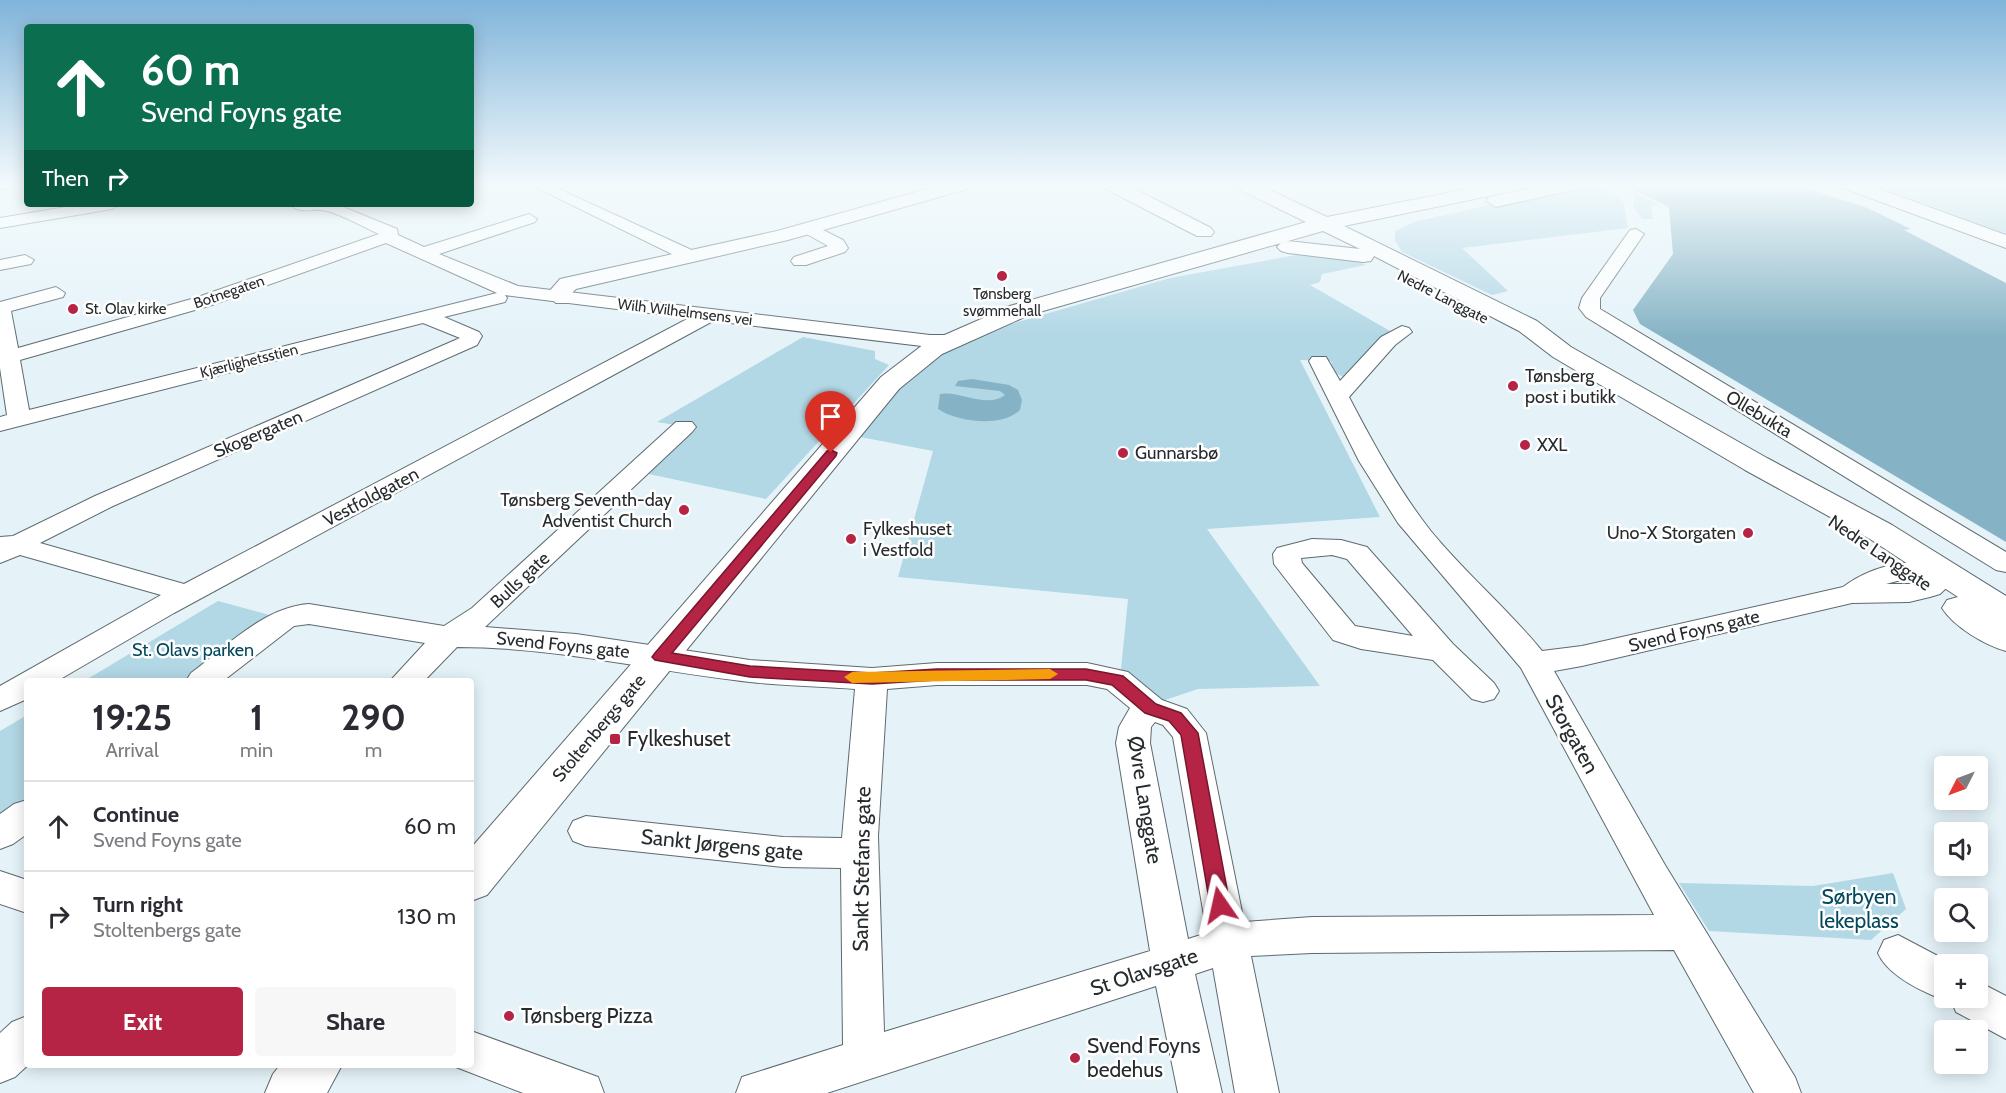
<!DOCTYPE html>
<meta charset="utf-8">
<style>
:root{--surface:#fff;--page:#f7f7f7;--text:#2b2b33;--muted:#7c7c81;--line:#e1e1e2;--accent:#b52345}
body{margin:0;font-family:Cabin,sans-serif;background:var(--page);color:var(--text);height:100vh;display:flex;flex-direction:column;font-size:22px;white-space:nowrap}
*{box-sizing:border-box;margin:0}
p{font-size:20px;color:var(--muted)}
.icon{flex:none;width:33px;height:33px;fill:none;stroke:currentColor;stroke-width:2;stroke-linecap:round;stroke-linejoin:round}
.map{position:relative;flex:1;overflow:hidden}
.drawer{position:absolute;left:24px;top:678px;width:450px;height:390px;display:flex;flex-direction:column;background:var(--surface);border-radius:6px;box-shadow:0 3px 15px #0003}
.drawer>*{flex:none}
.top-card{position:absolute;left:24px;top:24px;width:450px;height:183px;border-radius:6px;box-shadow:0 3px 15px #0003;background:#0b6e4f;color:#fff;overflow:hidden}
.needle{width:39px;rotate:228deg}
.tools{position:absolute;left:1934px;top:756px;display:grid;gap:12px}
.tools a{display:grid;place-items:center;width:54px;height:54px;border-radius:6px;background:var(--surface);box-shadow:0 3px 15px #0003;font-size:30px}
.pin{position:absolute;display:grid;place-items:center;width:51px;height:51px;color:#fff;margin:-62px -26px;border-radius:50% 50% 50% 0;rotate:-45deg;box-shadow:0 0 6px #0007}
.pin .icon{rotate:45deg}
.me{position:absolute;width:66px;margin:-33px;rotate:349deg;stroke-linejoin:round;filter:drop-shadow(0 0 4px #0008)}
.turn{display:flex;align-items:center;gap:21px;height:126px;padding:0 18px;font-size:27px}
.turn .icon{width:78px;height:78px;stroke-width:2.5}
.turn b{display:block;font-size:42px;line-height:51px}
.then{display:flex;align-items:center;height:57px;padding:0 18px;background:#0003;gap:12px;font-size:22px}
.eta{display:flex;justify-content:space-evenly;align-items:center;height:102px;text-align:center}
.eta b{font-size:36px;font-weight:700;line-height:42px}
.primary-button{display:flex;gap:12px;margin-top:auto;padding:12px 18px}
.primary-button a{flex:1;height:69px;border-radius:6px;background:var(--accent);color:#fff;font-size:24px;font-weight:700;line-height:69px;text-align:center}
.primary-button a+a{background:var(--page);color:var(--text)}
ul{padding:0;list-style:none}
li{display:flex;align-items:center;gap:18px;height:90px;padding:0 18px;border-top:2px solid var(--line)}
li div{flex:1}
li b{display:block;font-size:22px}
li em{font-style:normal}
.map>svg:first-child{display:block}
.green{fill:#b2d7e5}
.water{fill:#85b3c5}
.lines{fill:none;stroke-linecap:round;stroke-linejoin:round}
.minor-casing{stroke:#5d6a6f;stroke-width:2}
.tertiary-casing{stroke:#5d6a6f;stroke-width:2}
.secondary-casing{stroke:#5d6a6f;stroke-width:2}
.primary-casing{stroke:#5d6a6f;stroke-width:2}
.minor{fill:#fff;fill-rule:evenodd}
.tertiary{fill:#fff;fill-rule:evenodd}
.secondary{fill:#fff;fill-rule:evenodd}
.primary{fill:#fff;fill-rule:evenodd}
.route{fill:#b52345;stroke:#76172d;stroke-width:1.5}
.slow{fill:#f59e0b}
.poi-dot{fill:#b52345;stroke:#fefefe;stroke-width:2}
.labels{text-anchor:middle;stroke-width:5;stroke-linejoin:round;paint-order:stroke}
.far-street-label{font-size:15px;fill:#262b2e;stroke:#fefefe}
.far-poi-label{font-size:15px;fill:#262b2e;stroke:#fefefe}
.poi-label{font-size:18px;fill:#262b2e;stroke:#fefefe;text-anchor:start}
.street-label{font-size:18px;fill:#262b2e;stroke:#fefefe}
.park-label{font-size:18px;fill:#04485c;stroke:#fefefe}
.near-street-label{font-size:21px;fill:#262b2e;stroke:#fefefe}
.near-poi-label{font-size:21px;fill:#262b2e;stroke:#fefefe;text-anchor:start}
.near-park-label{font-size:21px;fill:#04485c;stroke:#fefefe}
</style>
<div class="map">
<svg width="2006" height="1093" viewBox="0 0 2006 1093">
<rect width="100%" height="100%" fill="#e5f3f9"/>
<!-- green -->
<path class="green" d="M1587 184 1612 192 1624 204 1628 228 1462 248 1508 291 1492 295 1402 252 1395 241V231L1417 221Z
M1873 184H2006V234Z
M1635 194 1660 205 1651 206 1653 219H1642L1633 206Z
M1302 254 1356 260 1366 265 1322 274 1320 282 1310 285 1390 331 1343 377 1334 372 1331 361 1300 360 1380 517 1207 529 1320 686 1198 689 1150 705 1120 679 1128 599 898 577 933 451 850 435 949 342 1170 278Z
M803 337 875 351V359L889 365 766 499 644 473 688 427 657 422Z
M218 601 284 619 202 681H84Z
M27 715V812L0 832V731Z
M1893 873 1906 909 1871 940 1709 931 1679 883 1813 886Z"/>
<!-- water -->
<path class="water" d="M1622 184H1793L1865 207 1911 229 1904 230 2006 283V542L1640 324 1633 310 1673 254 1669 207Z
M972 379 1009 385 1018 390 1022 400 1020 410C1002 428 957 422 938 409L940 394C959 390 987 409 1005 395L1000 391 955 386 958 381Z"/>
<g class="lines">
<!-- minor casing -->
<g class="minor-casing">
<path id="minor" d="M0 184H16L13 187 0 190Z
M529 184H548L698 253 701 257 692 262 686 261Z
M84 204H120L112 209 0 228V218Z
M290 204H336L397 229 398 235 424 247 529 214 537 219 535 222 439 254 518 286 930 335H961L964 339 961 343 930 347 713 321 174 613 57 681H27V699L0 711V686L161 595 20 555 0 563V537L13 536 95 496 460 338 423 323 0 431V417L7 415 0 368V302L56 287 65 293 63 297 11 311 18 348 195 298 379 234C365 228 336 211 321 210 310 209 299 214 290 204ZM386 243 497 293 29 410 20 360 209 306ZM505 295 689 318 184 584 40 543 113 506 477 345 482 336 479 332 444 317 505 302 507 298Z
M809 223 843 240 848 248 845 252 806 265H794L791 261 794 257 828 246 803 232 801 228Z
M1636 229 1644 234 1600 298V309L2006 552V572L1996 570 1586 317 1579 308 1582 298 1630 230Z
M25 255 34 260 31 264 0 270V260Z
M1402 326 1409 328 1412 332 1395 345 1349 397C1373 443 1398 489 1430 530 1465 573 1507 608 1542 651L1582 646 1843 587C1876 562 1918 557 1958 567L1962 573 1940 594 1930 597 1909 602 1852 603 1582 666 1554 671 1665 865 1795 1077 1801 1093H1754L1674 950 1312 953 1251 956 1279 1093H1235L1213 968 1195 974 1222 1093H1178L1156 986 827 1093H736L742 1077 843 1045 841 868 783 867 586 846 573 841 568 831 573 821 586 816 783 837 842 838 855 689C820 686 785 686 750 682 651 671 558 647 457 647L424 681H390L425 643 309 624 294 626 223 681H186L191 673C226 647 264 607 309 604L444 626 472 608 676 422H692L696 427 692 432 485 627 576 634 750 660 872 668 937 663H1087L1128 672 1162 700 1187 709 1206 733 1244 922 1312 917 1654 915 1521 668 1398 523 1359 461 1309 361 1312 357H1326L1340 381 1381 337ZM1922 580 1909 584H1886L1897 581ZM937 685H1087L1107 689 1130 708 1119 727 1116 743 1150 951 884 1032 878 836 887 689ZM1155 722 1163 725 1173 737 1207 933 1188 939 1150 743 1151 727Z
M1312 539 1341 540 1367 547 1453 644 1494 683 1499 691 1494 699 1483 702 1472 699 1433 660 1361 649 1333 640 1274 564 1273 554 1277 548ZM1332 555 1347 559 1413 636 1355 626 1302 563 1301 558Z
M27 800V834L13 844 0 849V814L14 804Z
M0 871 27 880V913L0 904Z
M1898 935 1953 964H1944V998H1950L1944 1000C1921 991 1888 976 1878 953L1884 940Z
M1977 981 2006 996V1039L1956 1012 1950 998H1977Z
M27 1016 28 1065 15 1077 0 1083V1033L12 1022Z
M471 1031 598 1077 604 1093H523L456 1067 471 1065Z"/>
</g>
<!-- tertiary casing -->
<g class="tertiary-casing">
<path id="tertiary" d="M945 184H973L971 188 788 240 576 289 572 293 576 298 572 303H556L547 294 560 279 777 231Z
M1102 184H1125L1211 228 1214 232 1211 236H1197L1104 188Z"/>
</g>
<!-- secondary casing -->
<g class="secondary-casing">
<path id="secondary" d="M1841 184H1866L2006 235V248L1843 188Z"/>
</g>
<!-- primary casing -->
<g class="primary-casing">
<path id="primary" d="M1234 184H1257L1327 217 1492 184H1527L1525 188 1518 190 1344 226 1537 321 1571 347 1767 458 1892 525 2006 596V651C1985 645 1954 627 1942 608L1947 600 1958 597 1870 539 1745 470 1553 357 1519 331 1374 256 1371 261 1363 262 1288 253 1281 251 1277 247 1281 243 1288 241 1360 249 1323 231 1029 315 942 354 899 389 487 895 471 901V848L881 377 924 344 988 316 992 311 1306 222 1236 188Z
M1551 184H1584L1582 188 1496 207 1486 201 1489 197Z
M280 1065H342L327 1093H265L273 1074Z"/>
</g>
<!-- minor -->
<use href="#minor" class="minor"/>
<!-- tertiary -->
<use href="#tertiary" class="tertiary"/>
<!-- secondary -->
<use href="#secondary" class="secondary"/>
<!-- primary -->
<use href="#primary" class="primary"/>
</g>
<!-- sky -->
<linearGradient id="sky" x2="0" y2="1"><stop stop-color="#80b4da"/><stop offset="0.55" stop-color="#f3fafc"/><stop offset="1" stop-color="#f3fafc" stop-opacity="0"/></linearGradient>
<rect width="2006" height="337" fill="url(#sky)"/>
<!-- route -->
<path class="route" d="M831 450 837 453 836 456 672 653 750 666 872 673 937 669H1086L1123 676 1156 704 1181 713 1198 733 1230 905 1227 911 1220 914 1213 911 1210 905 1181 735 1169 721 1145 713 1112 685 1086 680H937L872 684 750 677 655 660 652 657 655 653 827 451Z"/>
<!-- slow -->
<path class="slow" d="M1050 669 1058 674 1050 679 852 683 844 677 852 672Z"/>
<!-- markers -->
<g class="poi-dot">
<circle cx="1002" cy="276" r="6"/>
<circle cx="73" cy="309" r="6"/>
<circle cx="1513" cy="386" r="6"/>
<circle cx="1525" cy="445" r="6"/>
<circle cx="1123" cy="453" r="6"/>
<circle cx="684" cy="510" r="6"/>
<circle cx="1748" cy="533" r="6"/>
<circle cx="851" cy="539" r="6"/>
<rect x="609" y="733" width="12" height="12" rx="3"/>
<circle cx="509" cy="1016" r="6"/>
<circle cx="1075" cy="1058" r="6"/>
</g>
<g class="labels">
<!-- far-street labels -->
<g class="far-street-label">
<text transform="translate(229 292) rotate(-19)" y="5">Botnegaten</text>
<text transform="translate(1443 297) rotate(27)" y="5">Nedre Langgate</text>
<text transform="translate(685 312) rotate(7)" y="5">Wilh Wilhelmsens vei</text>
<text transform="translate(249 361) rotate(-14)" y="5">Kjærlighetsstien</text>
</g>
<!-- far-poi labels -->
<g class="far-poi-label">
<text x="1002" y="299">Tønsberg<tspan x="1002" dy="17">svømmehall</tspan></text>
<text x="85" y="314" text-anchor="start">St. Olav kirke</text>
</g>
<!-- poi labels -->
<g class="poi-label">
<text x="1525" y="382">Tønsberg<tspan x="1525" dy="21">post i butikk</tspan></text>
<text x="1537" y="451">XXL</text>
<text x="1135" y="459">Gunnarsbø</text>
<text x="672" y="506" text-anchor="end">Tønsberg Seventh-day<tspan x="672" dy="21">Adventist Church</tspan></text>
<text x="863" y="535">Fylkeshuset<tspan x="863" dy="21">i Vestfold</tspan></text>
<text x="1736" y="539" text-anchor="end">Uno-X Storgaten</text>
</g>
<!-- street labels -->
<g class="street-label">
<text transform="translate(1759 414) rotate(31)" y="6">Ollebukta</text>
<text transform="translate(258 434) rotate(-23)" y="6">Skogergaten</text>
<text transform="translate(371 497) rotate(-28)" y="6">Vestfoldgaten</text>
<text transform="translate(1880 553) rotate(34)" y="6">Nedre Langgate</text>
<text transform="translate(520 580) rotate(-43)" y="6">Bulls gate</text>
<text transform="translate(1694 631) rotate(-13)" y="6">Svend Foyns gate</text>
<text transform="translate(563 645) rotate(6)" y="6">Svend Foyns gate</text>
<text transform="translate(599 728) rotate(-50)" y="6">Stoltenbergs gate</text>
</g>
<!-- park labels -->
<g class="park-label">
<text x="193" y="656">St. Olavs parken</text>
</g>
<!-- near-street labels -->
<g class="near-street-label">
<text transform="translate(1572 734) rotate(61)" y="7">Storgaten</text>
<text transform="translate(1145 800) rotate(81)" y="7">Øvre Langgate</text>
<text transform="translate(722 845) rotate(6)" y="7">Sankt Jørgens gate</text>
<text transform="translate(862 869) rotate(-89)" y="7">Sankt Stefans gate</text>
<text transform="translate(1144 972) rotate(-18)" y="7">St Olavsgate</text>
</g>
<!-- near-poi labels -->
<g class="near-poi-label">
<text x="627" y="746">Fylkeshuset</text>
<text x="521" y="1023">Tønsberg Pizza</text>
<text x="1087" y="1053">Svend Foyns<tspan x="1087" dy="24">bedehus</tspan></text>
</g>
<!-- near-park labels -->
<g class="near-park-label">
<text x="1859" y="904">Sørbyen<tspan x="1859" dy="24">lekeplass</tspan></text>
</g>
</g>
</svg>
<div class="tools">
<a><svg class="needle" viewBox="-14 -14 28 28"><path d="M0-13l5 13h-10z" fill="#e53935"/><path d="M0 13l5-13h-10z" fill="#7c7c81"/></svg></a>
<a><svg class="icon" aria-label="sound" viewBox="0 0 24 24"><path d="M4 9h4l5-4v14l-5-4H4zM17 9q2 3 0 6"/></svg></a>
<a><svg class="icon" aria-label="search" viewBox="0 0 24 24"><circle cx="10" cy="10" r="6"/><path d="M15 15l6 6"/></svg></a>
<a>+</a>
<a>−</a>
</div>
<div class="pin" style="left:831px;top:453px;background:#d93025"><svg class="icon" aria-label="arrive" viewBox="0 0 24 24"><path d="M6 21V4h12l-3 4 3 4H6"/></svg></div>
<svg class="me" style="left:1220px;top:905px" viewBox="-20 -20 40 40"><path d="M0-17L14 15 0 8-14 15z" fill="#b52345" stroke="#fff" stroke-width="4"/></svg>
<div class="top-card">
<div class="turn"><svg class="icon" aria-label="ahead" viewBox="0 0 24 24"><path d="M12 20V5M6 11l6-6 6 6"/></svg><div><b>60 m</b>Svend Foyns gate</div></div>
<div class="then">Then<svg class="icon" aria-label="right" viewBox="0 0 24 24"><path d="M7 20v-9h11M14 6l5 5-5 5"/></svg></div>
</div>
<section class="drawer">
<div class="eta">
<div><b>19:25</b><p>Arrival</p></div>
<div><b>1</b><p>min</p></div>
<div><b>290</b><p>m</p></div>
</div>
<ul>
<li><svg class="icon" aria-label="ahead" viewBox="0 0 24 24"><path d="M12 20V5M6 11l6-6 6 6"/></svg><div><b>Continue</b><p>Svend Foyns gate</p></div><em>60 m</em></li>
<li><svg class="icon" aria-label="right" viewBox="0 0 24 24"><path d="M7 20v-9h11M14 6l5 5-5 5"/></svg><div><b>Turn right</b><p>Stoltenbergs gate</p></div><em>130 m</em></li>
</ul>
<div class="primary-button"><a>Exit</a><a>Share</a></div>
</section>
</div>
